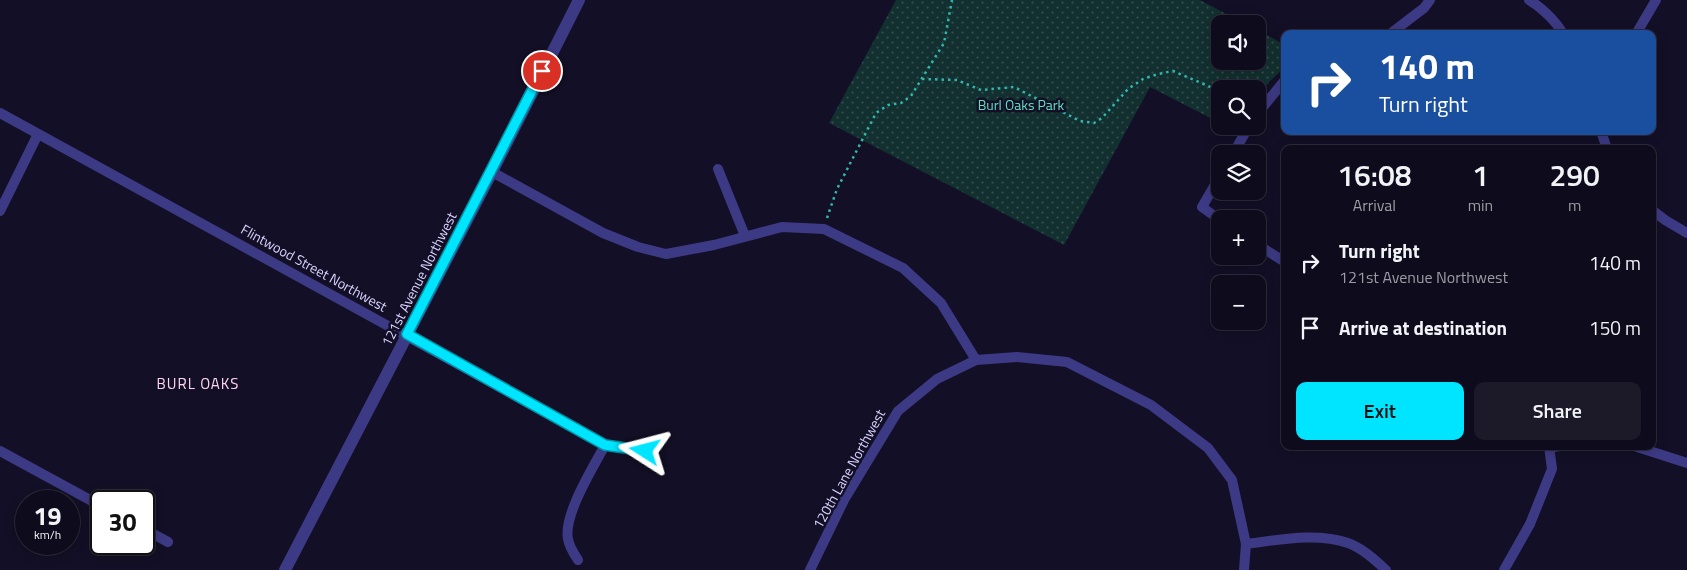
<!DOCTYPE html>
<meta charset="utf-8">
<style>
:root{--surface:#0e0b1c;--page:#1c1929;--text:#f1f3f6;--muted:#9b9ba3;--line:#2e2b3b;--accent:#00e5ff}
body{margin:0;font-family:"Titillium Web",sans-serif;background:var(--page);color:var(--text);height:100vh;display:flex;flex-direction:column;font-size:19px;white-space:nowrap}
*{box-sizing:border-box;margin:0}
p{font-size:16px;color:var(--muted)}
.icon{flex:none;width:28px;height:28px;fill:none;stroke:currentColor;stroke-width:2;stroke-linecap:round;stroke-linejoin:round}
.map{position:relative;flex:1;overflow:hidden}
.panel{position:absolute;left:1281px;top:145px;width:375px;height:305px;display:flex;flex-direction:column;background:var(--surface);border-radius:10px;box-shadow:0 2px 12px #0003,0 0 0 1px var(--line)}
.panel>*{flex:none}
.guide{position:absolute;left:1281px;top:30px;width:375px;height:105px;border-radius:10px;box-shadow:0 2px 12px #0003,0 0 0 1px var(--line);background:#1a4fa0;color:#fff;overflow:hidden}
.tools{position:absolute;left:1211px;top:15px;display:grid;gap:10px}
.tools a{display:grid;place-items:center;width:55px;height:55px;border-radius:10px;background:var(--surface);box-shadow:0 2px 12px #0003,0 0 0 1px var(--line);font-size:25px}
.speed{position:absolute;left:15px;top:490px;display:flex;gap:10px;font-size:25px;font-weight:700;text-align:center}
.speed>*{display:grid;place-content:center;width:65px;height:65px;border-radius:50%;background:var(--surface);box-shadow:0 2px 12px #0003,0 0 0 1px var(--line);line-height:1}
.speed small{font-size:12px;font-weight:400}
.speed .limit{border:2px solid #111;border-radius:8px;background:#fff;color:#111}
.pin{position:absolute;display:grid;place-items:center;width:42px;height:42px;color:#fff;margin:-21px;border:2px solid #fff;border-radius:50%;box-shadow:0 1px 5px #0007}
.me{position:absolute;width:55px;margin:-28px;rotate:279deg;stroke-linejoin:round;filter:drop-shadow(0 0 4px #0008)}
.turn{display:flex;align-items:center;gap:18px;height:105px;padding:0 15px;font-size:22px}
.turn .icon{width:65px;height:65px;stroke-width:2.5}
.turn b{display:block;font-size:35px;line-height:42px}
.eta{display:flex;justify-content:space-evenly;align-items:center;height:85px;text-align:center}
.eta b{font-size:30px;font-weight:600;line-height:35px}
.cta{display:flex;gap:10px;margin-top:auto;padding:10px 15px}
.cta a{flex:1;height:58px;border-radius:10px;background:var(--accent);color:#111;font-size:20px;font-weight:600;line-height:58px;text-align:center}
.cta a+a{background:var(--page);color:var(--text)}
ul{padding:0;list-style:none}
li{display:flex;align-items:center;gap:15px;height:65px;padding:0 15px}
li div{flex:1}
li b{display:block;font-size:19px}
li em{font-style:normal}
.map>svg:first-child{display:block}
.park{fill:url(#park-dots)}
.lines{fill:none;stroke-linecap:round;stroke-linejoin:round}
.path{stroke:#2fb8b0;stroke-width:2.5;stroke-dasharray:2.5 4;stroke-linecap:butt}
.minor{stroke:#3d3a85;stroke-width:10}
.tertiary{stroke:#3d3a85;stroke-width:12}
.route-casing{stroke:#0095a6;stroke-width:12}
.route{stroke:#00e5ff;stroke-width:9}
.labels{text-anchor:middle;stroke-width:5;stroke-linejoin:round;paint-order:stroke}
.park-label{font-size:14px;fill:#5fe0c0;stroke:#130f26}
.street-label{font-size:14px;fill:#d9d4ff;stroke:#130f26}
.neighbourhood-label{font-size:15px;letter-spacing:1px;fill:#ffd6f0;stroke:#130f26}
</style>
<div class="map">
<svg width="1687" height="570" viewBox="0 0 1687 570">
<defs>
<pattern id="park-dots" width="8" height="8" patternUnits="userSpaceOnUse" patternTransform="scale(1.25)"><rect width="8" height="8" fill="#12302f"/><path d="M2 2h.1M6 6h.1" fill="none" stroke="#344d4e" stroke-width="1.8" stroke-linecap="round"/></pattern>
</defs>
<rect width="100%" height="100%" fill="#130f26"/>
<!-- park -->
<path class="park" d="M896 0H1200L1245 24H1220V61H1258V30L1285 45V67L1270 81 1258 97V89H1220V123L1150 87 1064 245 829 123Z"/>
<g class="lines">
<!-- path -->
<path class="path" d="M922 79 957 80 981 90 1014 87 1080 121 1094 123 1102 118 1128 89 1143 79 1158 74 1173 71 1220 91
M827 218 837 189 876 113 888 105 901 103 911 96 944 43 952 0"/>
<!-- minor -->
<path class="minor" d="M1529 0C1541 7 1556 21 1563 34
M1390 34 1424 8 1430 0
M1636 34 1656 0
M0 113 605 445 645 451
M1258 113 1285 80
M1601 131 1607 149
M1233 154 1249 126
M718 169 745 236
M492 172 603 233 638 247 666 254 714 245 782 227 824 229 903 268 941 303 976 360
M1220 176 1202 207 1220 220
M1652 210 1665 220 1687 233
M0 211 38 134
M1258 245 1285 262
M1634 446 1687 463
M1549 448 1559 446
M0 451 101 506
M144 529 168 542
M1246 544C1279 540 1316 532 1348 543 1362 548 1375 560 1386 570
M578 560C574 554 569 546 568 539 563 515 594 466 605 445
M810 570 844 500 898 411 937 379 976 360 1017 357 1067 362 1151 405 1208 448 1232 480 1246 544 1244 570
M1504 570 1530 524 1552 469 1549 446"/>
<!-- tertiary -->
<path class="tertiary" d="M285 570 492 172 579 0"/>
</g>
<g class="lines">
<!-- route casing -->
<g class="route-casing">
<path id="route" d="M542 71 407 334 605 445 645 451"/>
</g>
<!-- route -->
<use href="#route" class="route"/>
</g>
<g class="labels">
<!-- park labels -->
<g class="park-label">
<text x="1021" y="110">Burl Oaks Park</text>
</g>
<!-- street labels -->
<g class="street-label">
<text transform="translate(314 268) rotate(29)" y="5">Flintwood Street Northwest</text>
<text transform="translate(419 279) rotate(-63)" y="5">121st Avenue Northwest</text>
<text transform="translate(849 469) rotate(-61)" y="5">120th Lane Northwest</text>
</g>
<!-- neighbourhood labels -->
<g class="neighbourhood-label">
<text x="198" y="389">BURL OAKS</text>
</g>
</g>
</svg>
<div class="tools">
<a><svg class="icon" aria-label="sound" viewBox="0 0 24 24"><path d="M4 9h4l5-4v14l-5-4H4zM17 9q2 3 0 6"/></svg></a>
<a><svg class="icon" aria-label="search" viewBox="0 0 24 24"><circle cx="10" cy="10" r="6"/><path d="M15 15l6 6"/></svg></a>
<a><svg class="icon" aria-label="layers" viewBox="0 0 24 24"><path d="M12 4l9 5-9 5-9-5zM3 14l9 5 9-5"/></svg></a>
<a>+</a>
<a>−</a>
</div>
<div class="speed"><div>19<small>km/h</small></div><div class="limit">30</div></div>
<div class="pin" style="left:542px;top:71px;background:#d93025"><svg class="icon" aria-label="arrive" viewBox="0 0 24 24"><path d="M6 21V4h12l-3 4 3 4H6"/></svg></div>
<svg class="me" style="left:645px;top:451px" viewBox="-20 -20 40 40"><path d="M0-17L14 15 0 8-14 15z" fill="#00e5ff" stroke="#fff" stroke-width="4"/></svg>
<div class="guide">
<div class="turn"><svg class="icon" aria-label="right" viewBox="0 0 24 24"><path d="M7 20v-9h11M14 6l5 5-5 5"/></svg><div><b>140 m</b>Turn right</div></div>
</div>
<section class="panel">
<div class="eta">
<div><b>16:08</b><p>Arrival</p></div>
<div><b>1</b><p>min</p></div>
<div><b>290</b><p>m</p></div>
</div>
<ul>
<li><svg class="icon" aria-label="right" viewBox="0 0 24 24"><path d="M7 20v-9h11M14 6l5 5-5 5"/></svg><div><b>Turn right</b><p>121st Avenue Northwest</p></div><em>140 m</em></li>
<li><svg class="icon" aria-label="arrive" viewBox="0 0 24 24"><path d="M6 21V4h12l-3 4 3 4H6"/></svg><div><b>Arrive at destination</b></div><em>150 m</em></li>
</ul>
<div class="cta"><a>Exit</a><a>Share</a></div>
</section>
</div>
